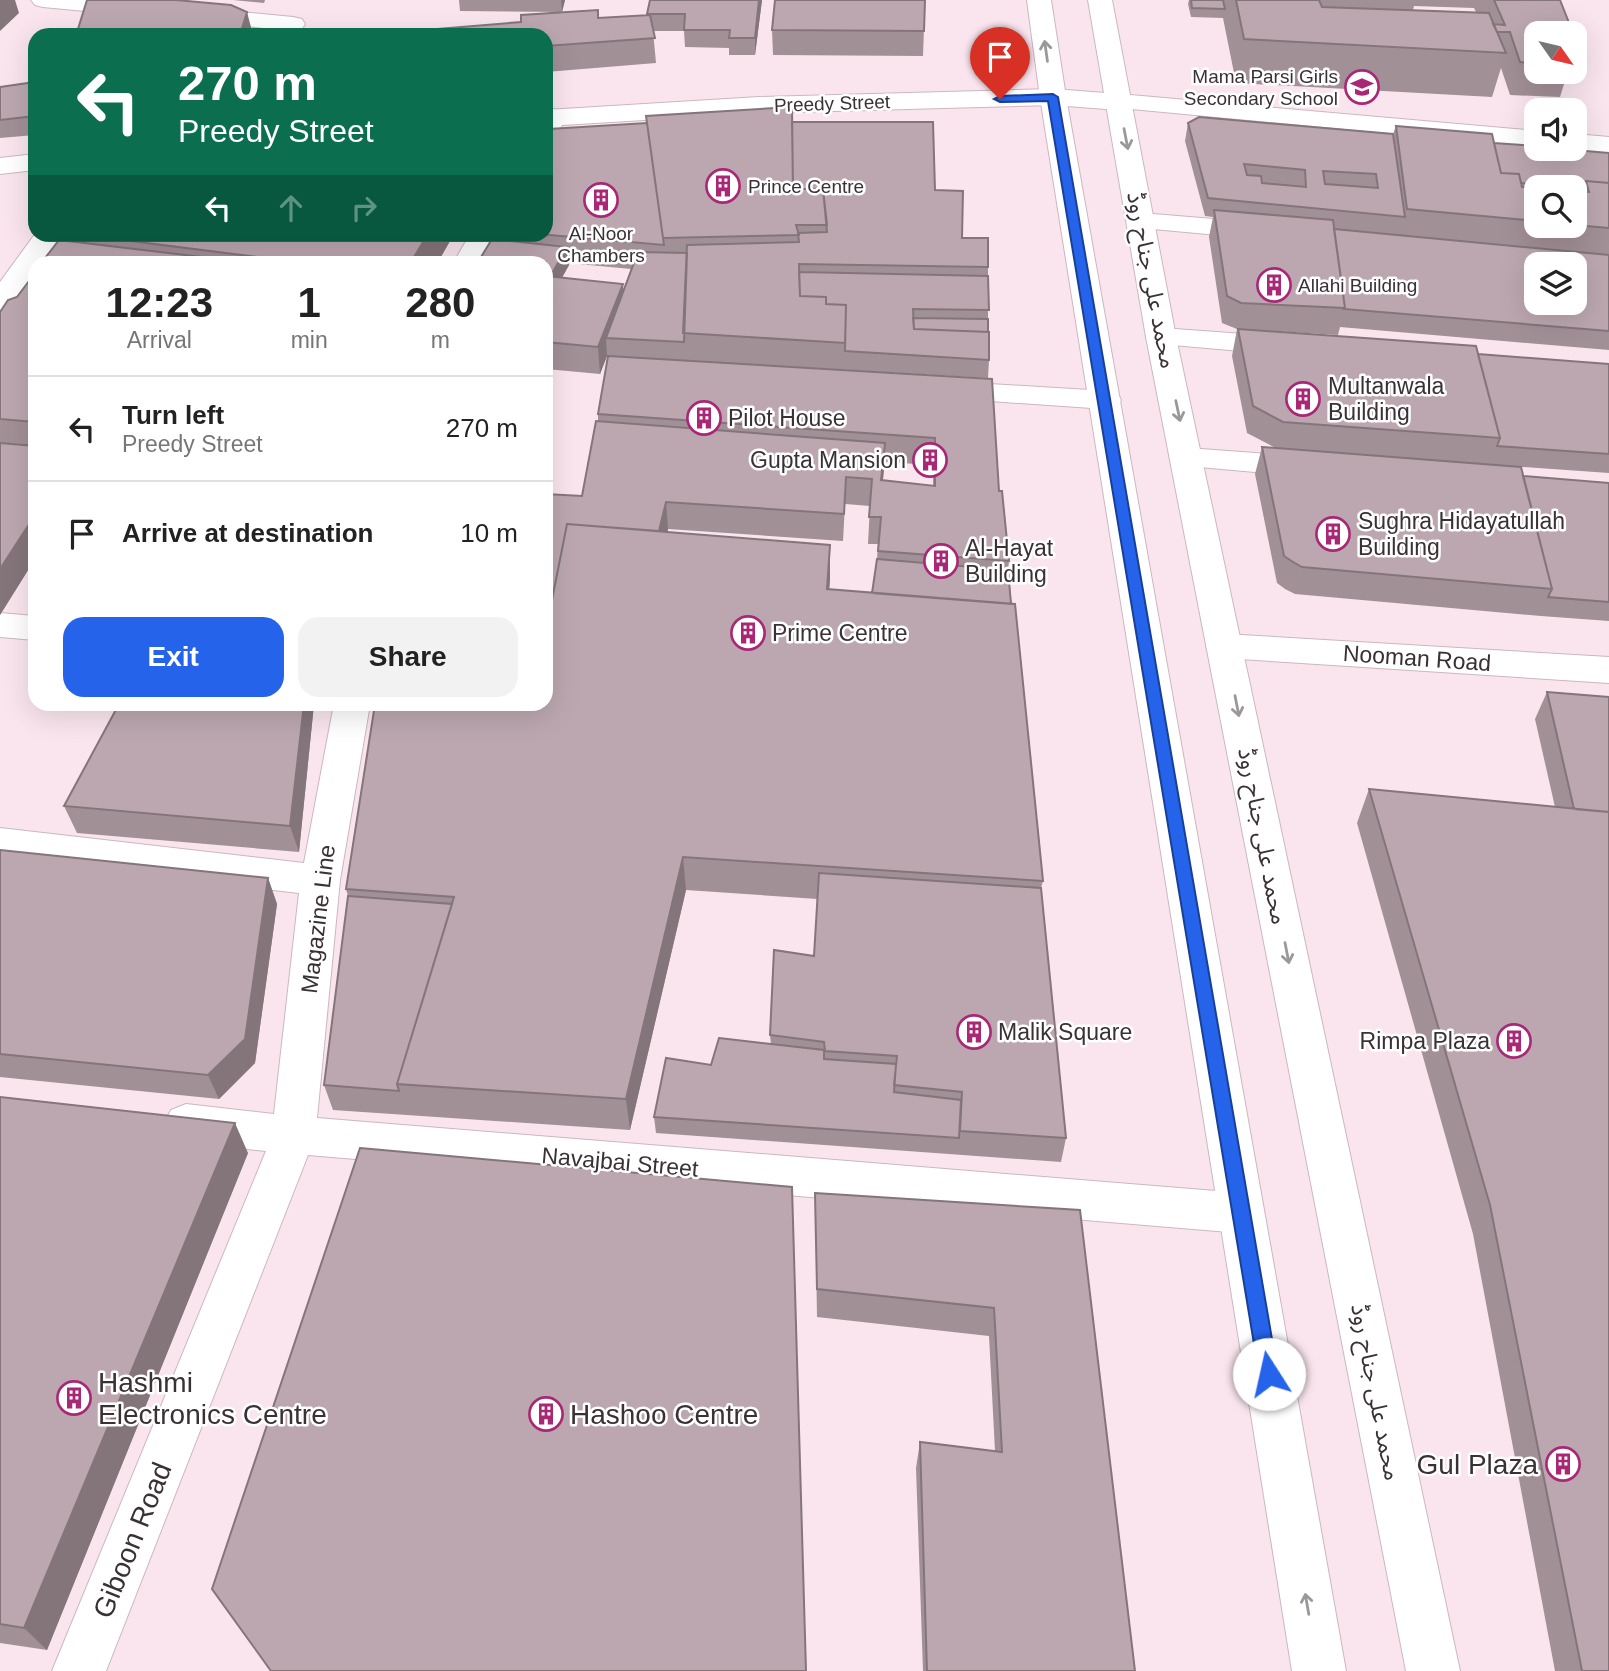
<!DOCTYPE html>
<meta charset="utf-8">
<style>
:root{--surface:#fff;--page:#f2f2f2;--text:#222;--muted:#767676;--line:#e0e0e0;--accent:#2563eb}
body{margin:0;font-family:Helvetica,"Noto Sans Arabic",sans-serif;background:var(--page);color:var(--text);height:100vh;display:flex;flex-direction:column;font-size:26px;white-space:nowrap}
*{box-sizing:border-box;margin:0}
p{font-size:23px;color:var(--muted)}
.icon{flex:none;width:38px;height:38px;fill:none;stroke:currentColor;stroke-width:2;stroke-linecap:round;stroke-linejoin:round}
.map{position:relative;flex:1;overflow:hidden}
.details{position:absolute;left:28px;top:256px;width:525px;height:455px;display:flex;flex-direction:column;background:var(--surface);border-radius:21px;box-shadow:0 7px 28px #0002}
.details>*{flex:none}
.hud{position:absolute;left:28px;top:28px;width:525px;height:214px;border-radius:21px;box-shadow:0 7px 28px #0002;background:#0b6e4f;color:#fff;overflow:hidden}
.needle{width:46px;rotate:124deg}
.fabs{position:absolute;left:1524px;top:21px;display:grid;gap:14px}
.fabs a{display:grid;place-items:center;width:63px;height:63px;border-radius:14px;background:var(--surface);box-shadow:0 7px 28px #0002;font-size:35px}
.pin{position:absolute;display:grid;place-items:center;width:60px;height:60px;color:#fff;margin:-72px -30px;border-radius:50% 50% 50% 0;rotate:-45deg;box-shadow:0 0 7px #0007}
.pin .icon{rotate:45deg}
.me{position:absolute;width:77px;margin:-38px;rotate:350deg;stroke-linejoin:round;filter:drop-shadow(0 0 5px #0008)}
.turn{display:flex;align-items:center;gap:24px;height:147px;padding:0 35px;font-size:32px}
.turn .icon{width:91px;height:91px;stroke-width:2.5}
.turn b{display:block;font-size:49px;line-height:60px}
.lanes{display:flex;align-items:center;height:66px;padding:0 35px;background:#0003;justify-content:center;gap:35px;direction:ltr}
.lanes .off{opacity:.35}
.eta{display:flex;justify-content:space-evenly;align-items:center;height:119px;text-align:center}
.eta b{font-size:42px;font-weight:700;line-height:49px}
.button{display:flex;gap:14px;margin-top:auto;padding:14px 35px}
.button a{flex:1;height:80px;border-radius:21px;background:var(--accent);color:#fff;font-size:28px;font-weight:700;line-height:80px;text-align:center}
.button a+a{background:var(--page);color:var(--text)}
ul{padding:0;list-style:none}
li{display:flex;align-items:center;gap:21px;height:105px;padding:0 35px;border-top:2px solid var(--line)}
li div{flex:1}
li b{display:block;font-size:26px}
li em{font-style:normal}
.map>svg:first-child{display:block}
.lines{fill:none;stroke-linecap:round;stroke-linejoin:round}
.minor-casing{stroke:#ccb7c1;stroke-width:2}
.major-casing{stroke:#ccb7c1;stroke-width:2}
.highway-casing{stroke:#ccb7c1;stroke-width:2}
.minor{fill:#fff;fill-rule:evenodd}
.major{fill:#fff;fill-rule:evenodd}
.highway{fill:#fff;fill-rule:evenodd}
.wall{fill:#a29097;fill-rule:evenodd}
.shaded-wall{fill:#84757b}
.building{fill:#bca7b0;stroke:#84757b;stroke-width:2;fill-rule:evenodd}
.oneway{stroke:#9c989a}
.route{fill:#2563eb;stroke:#184099;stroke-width:2}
.labels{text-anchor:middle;stroke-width:5;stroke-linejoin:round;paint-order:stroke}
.far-poi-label{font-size:19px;fill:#3a3135;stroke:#fff;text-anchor:start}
.far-street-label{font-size:19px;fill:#3a3135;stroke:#fff}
.street-label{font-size:23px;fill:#3a3135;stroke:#fff}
.poi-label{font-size:23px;fill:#3a3135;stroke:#fff;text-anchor:start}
.near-poi-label{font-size:28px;fill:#3a3135;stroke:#fff;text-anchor:start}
.near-street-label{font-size:28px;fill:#3a3135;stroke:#fff}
</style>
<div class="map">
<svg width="1609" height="1671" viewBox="0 0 1609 1671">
<rect width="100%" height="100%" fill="#fae5ee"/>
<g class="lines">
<!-- minor casing -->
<g class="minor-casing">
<path id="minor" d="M31 0H119L146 4 150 9 146 14 138 16 43 7 35 5Z
M198 8 293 17 302 19 305 24 302 29 293 31 189 20 186 15 189 10Z
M1119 94 1536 131V147L1110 107 1106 102 1110 97Z
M554 109 563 112 567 117 555 137 546 139V111Z
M1575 134 1609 137V153L1570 149H1575Z
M1141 213 1262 223 1272 225 1276 231 1272 237 1262 239 1131 227 1127 221 1131 215Z
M35 234H63L43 262H35V274L10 309 0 312V282Z
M470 234H498L482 262H454Z
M1161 328 1286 337 1297 340 1301 346 1297 352 1286 355 1150 343 1146 337 1150 331Z
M941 381 1106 391 1117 393 1121 400 1117 407 1106 409 930 397 926 390 930 383Z
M1188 448 1310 457 1321 460 1326 467 1321 474 1310 477 1177 465 1172 458 1177 451Z
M0 613 35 616V640L0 637Z
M1224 634 1609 657V683L1224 658 1212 655 1206 646 1212 637Z
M334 704H370L340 880 317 1118 1241 1193 1257 1199 1264 1213 1257 1227 1241 1233 308 1155 106 1671H52L266 1151 186 1142 171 1136 164 1123 171 1110 186 1104 274 1114 299 893 0 858V828L304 863Z"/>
</g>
<!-- major casing -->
<g class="major-casing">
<path id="major" d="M1053 89 1119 94 1128 97 1132 102 1128 107 1119 110 1053 105 759 113 546 126V110L759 97Z
M35 154V170L0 174V158Z"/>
</g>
<!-- highway casing -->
<g class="highway-casing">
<path id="highway" d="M1027 0H1051L1066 97 1346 1671H1292L1040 97Z
M1088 0H1112L1176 337 1460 1671H1406L1146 337Z"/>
</g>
<!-- minor -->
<use href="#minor" class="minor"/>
<!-- major -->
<use href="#major" class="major"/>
<!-- highway -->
<use href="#highway" class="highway"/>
</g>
<!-- wall -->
<path class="wall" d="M233 0H265L264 3Z
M459 0H565L562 12 460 11Z
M650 0H762L755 55H729V48L685 47 684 31H653L656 63 546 72V35L598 18 647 15Z
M925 0 923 56 773 55 772 30Z
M1189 0H1560L1536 33V72H1572L1569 81H1565L1560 97 1510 95 1501 68 1492 97 1236 83 1223 18 1191 17 1188 4ZM1414 6 1474 8 1476 12 1413 10Z
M78 29 253 35H80Z
M1575 37 1579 48 1575 62Z
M35 82V135L0 138V87Z
M792 122 935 190 962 238 988 267V319L989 360 988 378 607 356 600 374 546 369V262L492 239 491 234H546L647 123ZM568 263 631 269 623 290V284L562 278 569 265Z
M1188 123 1393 134 1396 126 1494 143 1609 153V350L1340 327 1338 335 1273 331 1478 354 1609 364V473L1450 462 1523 476 1609 483V621L1541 616 1295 594 1285 589 1277 583 1255 474 1262 447 1276 448 1247 433 1232 356 1237 329 1222 323 1209 237 1213 217 1205 216 1185 141ZM1536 187H1575V226H1536Z
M57 234H454L438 262H42L59 240Z
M35 273V559L0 615V312L17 297Z
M992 379 999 491 1009 561 1008 570 1043 881 1041 888 1066 1138 1061 1162 656 1133 654 1117 711 1065 771 1044 770 1035 814 956 817 899 686 890 630 1130 333 1110 324 1085 348 896 346 889 582 496 598 421V414ZM884 462 933 465V486L883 480ZM845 504 870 506 868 544H878L877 559 872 593 829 589 830 545 668 532V529L843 541Z
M1547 692 1609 697V1671H1555L1473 1234 1357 823 1369 789 1555 807 1535 719Z
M119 704H314L299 852 77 833 64 806Z
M0 850 268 878 277 904 255 1063 219 1099 0 1077Z
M0 1097 248 1153 47 1650 0 1643Z
M815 1193 1080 1210 1135 1671H923L916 1468 920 1442 995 1451 989 1336 817 1317Z"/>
<!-- shaded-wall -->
<path class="shaded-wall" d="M0 0H15L19 13 0 31Z
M561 0H565L562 12Z
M759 0H762L755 55V38Z
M247 12 253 35H240Z
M428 234H454L438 262H411Z
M567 247 569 265 548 302 546 284Z
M623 284 625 311 606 338 607 356 600 374 598 347Z
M885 443 884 470 880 507 881 480Z
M666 502 668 529 659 566 657 539Z
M35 515V559L0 615V569Z
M830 545V580L827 624V589Z
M304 704H314L299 852 290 826Z
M683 857 686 890 630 1130 626 1099Z
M268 878 277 904 255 1063 219 1099 208 1075Z
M235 1123 248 1153 47 1650 24 1628Z"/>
<!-- building -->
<path class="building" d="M87 0H176L231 5 247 12 240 35H138L78 29Z
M650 0H759L755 38H729L730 30H684L685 14H647Z
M775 0H925L924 31 772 30Z
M1191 0H1223L1225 9 1192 8Z
M1236 0H1319L1322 7 1489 13 1506 53 1244 39Z
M1494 0H1560L1573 33H1536V63L1520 62 1510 32H1497L1493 24 1505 25Z
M598 10V18L650 15 655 38 546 46V35H364L521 22V15Z
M1575 37 1579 48H1575Z
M35 82V116L0 120V87Z
M792 107 793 189H823L827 225H796L799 235 663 238 646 116Z
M1199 117 1393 134 1405 217 1208 198 1188 123ZM1244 164 1305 170 1306 187 1262 183 1261 176 1247 175ZM1323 171 1376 174 1378 188 1325 184Z
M792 122H933L935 190 963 191 962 238H988V267L799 264 800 296 826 297V304L846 305 845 343 683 333 687 245 799 242 798 233 827 232 823 189H793Z
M647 123 664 245 538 234H546V134L549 129Z
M1396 126 1492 134 1501 173 1519 174 1522 187 1536 188V221L1407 209Z
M1494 143 1536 146V149H1563L1609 153V183L1586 181 1583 189 1521 183 1519 174 1501 173Z
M1586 181 1609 183V228L1575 225V191L1589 192Z
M1214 210 1333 220 1345 308 1241 303 1227 296Z
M1334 229 1609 255V331L1344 309 1345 308ZM1536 264H1575V303H1536Z
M75 234H428L411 262H270L273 259Z
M492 239 567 247 550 277 546 276V262H478Z
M59 240 244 262H42Z
M638 252 687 253 684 342 606 338Z
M799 272 988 276 989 310 913 309 914 329 989 332V360L845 351 846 305 826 304V297L800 296Z
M35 273V422L0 419V312L8 300 17 297Z
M546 276 623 284 598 347 546 342Z
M913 318 988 319V332L914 329Z
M1238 329 1476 346 1500 438 1283 422 1253 406Z
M1478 354 1609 364V454L1497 446 1500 438Z
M608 356 992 379 999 491H1002L1009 561 878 551 881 517H869L872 479 846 477 844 514 666 502 659 531 567 524 550 610H546V494L582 496 596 421 885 443 881 480 935 486V438L598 414Z
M0 443 35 446V515L0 569Z
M1262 447 1521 467 1552 589 1302 567 1293 562 1284 556Z
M1523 476 1609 483V602L1548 597 1552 589Z
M567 524 830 545 827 589 1015 604 1043 881 683 857 626 1099 397 1084 454 897 346 889 375 704H546V610H550Z
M877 559 1008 570 1011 604 872 593Z
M1547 692 1609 697V812L1574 809Z
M119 704H304L290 826 64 806Z
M1369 789 1609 812V1671H1582L1490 1205Z
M0 850 268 878 245 1039 208 1075 0 1054Z
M819 873 1041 888 1066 1138 960 1131 962 1092 894 1085 897 1056 825 1051 824 1042 770 1035 774 950 814 956Z
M348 896 452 904 397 1084 399 1091 324 1085Z
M719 1038 824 1050V1059L896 1064 894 1092 961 1100 959 1138 654 1117 666 1058 711 1065Z
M0 1097 235 1123 24 1628 0 1624Z
M360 1148 792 1187 806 1671H271L212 1589Z
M815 1193 1080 1210 1135 1671H927L920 1442 1002 1452 994 1308 817 1289Z"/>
<!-- one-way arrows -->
<defs><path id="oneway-shaft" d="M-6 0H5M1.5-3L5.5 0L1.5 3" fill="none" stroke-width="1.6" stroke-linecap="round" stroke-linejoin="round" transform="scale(1.75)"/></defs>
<g class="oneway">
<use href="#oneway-shaft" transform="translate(1046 51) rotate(-98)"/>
<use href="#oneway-shaft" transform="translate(1126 139) rotate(79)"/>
<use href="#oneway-shaft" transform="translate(1178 411) rotate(78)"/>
<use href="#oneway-shaft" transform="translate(1237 706) rotate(79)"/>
<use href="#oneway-shaft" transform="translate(1287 953) rotate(79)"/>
<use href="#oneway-shaft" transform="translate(1307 1604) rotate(-100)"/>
</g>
<!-- route -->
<path class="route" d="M1053 94 1058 97 1278 1374 1276 1381 1269 1384 1262 1381 1259 1374 1048 101 1000 102 994 99 1000 96Z"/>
<!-- icons -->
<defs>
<g id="school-ring" transform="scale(1.75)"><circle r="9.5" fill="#fff" stroke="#a92876" stroke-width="1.5"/><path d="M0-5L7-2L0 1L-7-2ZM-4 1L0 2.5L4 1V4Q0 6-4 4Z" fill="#a92876"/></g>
<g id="building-ring" transform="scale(1.75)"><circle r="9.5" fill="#fff" stroke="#a92876" stroke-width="1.5"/><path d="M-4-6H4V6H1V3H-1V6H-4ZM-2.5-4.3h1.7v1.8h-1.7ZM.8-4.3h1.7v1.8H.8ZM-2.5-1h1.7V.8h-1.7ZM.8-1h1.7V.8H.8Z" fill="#a92876"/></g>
</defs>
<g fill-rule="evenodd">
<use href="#school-ring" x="1362" y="87"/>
<use href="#building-ring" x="723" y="186"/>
<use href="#building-ring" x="601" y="200"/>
<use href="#building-ring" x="1274" y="285"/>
<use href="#building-ring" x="1303" y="399"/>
<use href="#building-ring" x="704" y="418"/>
<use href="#building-ring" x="930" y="460"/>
<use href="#building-ring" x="1333" y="534"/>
<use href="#building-ring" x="941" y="561"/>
<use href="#building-ring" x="748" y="633"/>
<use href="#building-ring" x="974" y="1032"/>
<use href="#building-ring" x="1514" y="1041"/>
<use href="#building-ring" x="74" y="1398"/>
<use href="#building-ring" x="546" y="1414"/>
<use href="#building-ring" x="1563" y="1464"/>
</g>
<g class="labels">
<!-- far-poi labels -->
<g class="far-poi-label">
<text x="1338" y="83" text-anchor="end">Mama Parsi Girls<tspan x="1338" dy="22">Secondary School</tspan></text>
<text x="748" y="193">Prince Centre</text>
<text x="601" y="240" text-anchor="middle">Al-Noor<tspan x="601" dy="22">Chambers</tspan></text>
<text x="1298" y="292">Allahi Building</text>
</g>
<!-- far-street labels -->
<g class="far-street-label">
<text transform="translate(832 103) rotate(-2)" y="7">Preedy Street</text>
</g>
<!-- street labels -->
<g class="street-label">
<text transform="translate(1152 280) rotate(79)" y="8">محمد علی جناح روڈ</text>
<text transform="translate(1417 658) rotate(4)" y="8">Nooman Road</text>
<text transform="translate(1263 836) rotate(79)" y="8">محمد علی جناح روڈ</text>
<text transform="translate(318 919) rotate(-83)" y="8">Magazine Line</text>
<text transform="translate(620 1162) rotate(5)" y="8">Navajbai Street</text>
<text transform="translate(1376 1392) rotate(79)" y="8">محمد علی جناح روڈ</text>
</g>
<!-- poi labels -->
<g class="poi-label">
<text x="1328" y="394">Multanwala<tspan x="1328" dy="26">Building</tspan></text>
<text x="728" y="426">Pilot House</text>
<text x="906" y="468" text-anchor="end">Gupta Mansion</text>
<text x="1358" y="529">Sughra Hidayatullah<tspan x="1358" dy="26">Building</tspan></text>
<text x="965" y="556">Al-Hayat<tspan x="965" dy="26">Building</tspan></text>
<text x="772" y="641">Prime Centre</text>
<text x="998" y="1040">Malik Square</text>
<text x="1490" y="1049" text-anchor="end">Rimpa Plaza</text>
</g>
<!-- near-poi labels -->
<g class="near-poi-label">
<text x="98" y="1392">Hashmi<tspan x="98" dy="32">Electronics Centre</tspan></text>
<text x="570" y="1424">Hashoo Centre</text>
<text x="1538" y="1474" text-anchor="end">Gul Plaza</text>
</g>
<!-- near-street labels -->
<g class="near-street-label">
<text transform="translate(132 1540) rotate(-68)" y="10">Giboon Road</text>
</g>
</g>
</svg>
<div class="fabs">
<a><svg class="needle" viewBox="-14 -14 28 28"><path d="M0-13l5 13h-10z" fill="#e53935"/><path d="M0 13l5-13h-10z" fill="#767676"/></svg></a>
<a><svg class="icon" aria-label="sound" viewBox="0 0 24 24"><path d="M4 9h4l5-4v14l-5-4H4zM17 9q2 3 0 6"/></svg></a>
<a><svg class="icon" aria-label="search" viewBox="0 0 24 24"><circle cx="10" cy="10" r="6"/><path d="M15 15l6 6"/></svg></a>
<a><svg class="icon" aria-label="layers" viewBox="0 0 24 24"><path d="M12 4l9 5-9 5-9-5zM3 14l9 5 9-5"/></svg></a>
</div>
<div class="pin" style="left:1000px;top:99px;background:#d93025"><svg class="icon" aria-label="arrive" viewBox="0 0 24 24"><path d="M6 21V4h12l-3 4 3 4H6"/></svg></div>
<svg class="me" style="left:1269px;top:1374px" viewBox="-20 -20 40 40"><circle r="19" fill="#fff"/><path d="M0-13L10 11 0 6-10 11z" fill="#2563eb"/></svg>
<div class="hud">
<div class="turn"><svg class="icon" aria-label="left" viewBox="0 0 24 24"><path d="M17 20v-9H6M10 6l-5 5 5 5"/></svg><div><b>270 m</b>Preedy Street</div></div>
<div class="lanes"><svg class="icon" aria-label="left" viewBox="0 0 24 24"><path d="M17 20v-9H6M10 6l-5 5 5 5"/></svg><svg class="icon off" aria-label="ahead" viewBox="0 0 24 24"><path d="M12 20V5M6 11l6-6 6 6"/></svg><svg class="icon off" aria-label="right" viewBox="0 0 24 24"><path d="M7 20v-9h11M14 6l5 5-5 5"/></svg></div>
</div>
<section class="details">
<div class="eta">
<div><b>12:23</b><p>Arrival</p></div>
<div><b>1</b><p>min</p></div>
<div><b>280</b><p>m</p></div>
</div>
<ul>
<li><svg class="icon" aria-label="left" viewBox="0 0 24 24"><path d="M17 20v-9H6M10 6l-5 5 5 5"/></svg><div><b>Turn left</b><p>Preedy Street</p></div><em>270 m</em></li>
<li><svg class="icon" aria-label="arrive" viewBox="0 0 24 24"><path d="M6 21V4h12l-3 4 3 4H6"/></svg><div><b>Arrive at destination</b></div><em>10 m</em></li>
</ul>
<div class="button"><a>Exit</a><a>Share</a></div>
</section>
</div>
